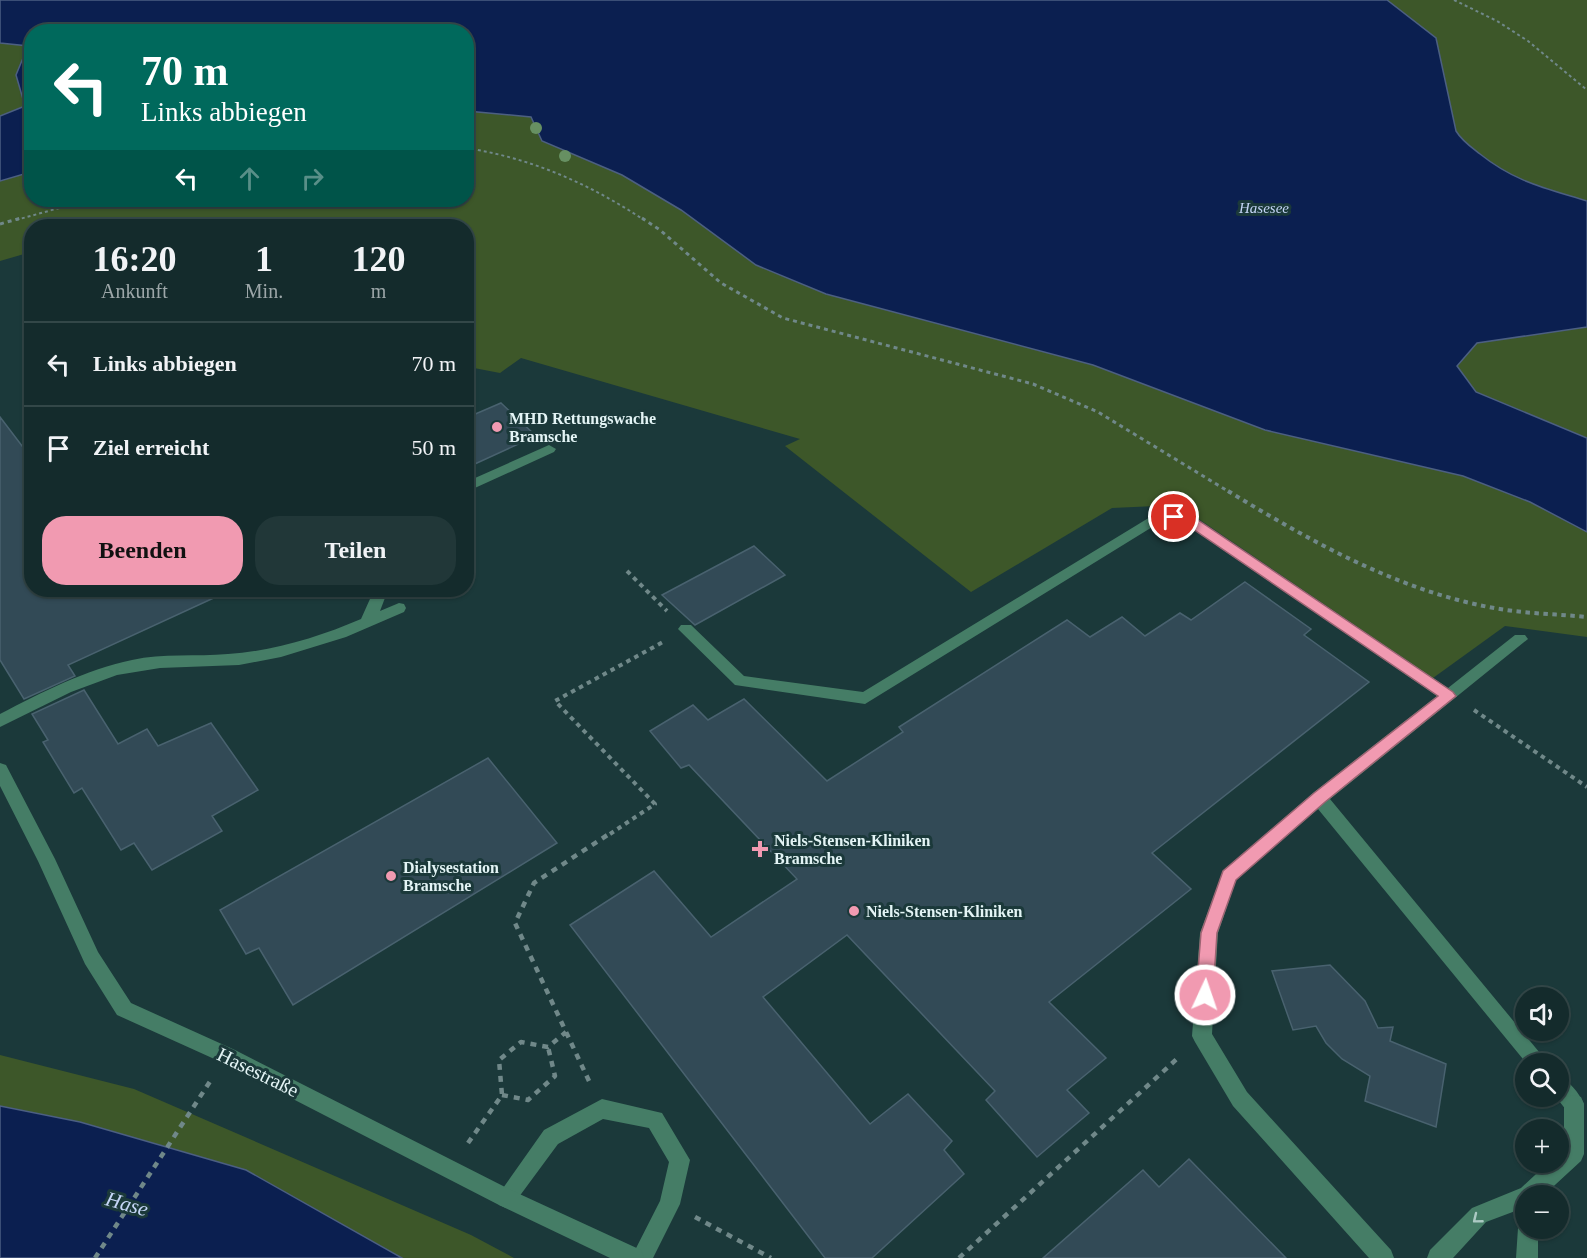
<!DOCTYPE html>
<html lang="de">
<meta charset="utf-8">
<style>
:root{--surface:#142b2c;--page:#213738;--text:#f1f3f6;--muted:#9da7a9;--line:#334748;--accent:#f19ab1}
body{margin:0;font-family:"Times New Roman",serif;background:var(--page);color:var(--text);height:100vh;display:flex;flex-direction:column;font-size:22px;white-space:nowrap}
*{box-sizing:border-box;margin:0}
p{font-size:20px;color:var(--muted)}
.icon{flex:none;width:33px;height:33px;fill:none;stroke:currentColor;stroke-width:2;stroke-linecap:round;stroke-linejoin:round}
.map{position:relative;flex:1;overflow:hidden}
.details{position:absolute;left:24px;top:219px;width:450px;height:378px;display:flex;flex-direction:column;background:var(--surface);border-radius:24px;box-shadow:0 2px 4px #0004,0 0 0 2px var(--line)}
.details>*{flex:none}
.top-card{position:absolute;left:24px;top:24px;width:450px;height:183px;border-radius:24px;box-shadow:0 2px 4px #0004,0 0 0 2px var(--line);background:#00695c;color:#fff;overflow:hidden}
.tools{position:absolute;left:1515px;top:987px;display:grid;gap:12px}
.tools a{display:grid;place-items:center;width:54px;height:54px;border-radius:50%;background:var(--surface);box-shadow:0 2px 4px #0004,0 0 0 2px var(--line);font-size:30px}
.pin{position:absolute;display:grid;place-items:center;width:51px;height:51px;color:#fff;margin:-26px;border:3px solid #fff;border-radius:50%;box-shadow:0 2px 6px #0007}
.me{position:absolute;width:66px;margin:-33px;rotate:3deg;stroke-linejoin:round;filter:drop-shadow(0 0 4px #0008)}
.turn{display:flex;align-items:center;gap:21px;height:126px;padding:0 18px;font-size:27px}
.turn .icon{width:78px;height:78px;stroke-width:2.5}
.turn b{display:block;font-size:42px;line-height:51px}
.lanes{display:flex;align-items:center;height:57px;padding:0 18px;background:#0003;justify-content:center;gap:30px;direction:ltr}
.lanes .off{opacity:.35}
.eta{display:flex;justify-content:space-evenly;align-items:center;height:102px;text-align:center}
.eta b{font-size:36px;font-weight:600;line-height:42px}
.button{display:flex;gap:12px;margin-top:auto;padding:12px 18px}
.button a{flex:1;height:69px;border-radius:24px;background:var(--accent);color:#111;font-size:24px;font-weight:600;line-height:69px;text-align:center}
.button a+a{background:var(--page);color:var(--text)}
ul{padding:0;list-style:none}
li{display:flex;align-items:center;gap:18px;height:84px;padding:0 18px;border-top:2px solid var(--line)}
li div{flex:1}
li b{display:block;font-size:22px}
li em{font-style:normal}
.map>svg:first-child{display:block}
.green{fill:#3d5729;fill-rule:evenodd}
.water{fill:#0b1f50;stroke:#4c5f82;stroke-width:1.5}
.building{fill:#324a56;stroke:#49626f;stroke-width:1.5}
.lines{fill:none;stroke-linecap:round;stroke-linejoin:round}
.path-far3{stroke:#708889;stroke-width:2;stroke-dasharray:3 3;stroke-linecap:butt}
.path-far2{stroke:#708889;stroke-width:3;stroke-dasharray:4 4;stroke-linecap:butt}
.path-far1{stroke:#708889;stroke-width:4;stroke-dasharray:4.5 4.5;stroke-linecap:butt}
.path{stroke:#708889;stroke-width:4.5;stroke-dasharray:6 6;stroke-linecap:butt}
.service{fill:#457d66;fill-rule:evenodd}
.minor{fill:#457d66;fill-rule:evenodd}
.tree{fill:#679062}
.oneway{stroke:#accac3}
.route{fill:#f19ab1;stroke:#9d6473;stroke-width:1.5}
.poi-dot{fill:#f19ab1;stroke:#1b393a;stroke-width:2}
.labels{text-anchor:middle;stroke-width:6;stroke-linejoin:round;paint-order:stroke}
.far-water-label{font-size:15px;font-style:italic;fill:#c4d5f6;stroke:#1b393a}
.poi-label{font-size:16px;font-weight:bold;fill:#e3f4f5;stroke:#1b393a;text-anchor:start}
.near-street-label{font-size:20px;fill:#e3f4f5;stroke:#1b393a}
.near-water-label{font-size:21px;font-style:italic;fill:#c4d5f6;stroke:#1b393a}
</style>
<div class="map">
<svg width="1587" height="1258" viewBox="0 0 1587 1258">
<rect width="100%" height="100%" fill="#1b393a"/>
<!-- green -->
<path class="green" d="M0 0H1587V637L1505 626 1433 678 1178 505 1112 508 971 592 785 446 800 439 521 358 500 373 474 368 467 361 466 226H32L31 252 0 261ZM32 32H466V200H32Z
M0 1055 134 1089 471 1235 514 1258H402L246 1170 80 1122 0 1106Z"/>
<!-- water -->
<path class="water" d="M0 0H1387L1436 38 1456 131C1462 141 1471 147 1480 154 1515 182 1545 188 1587 201V327L1477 343 1457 366 1476 392 1587 438V532L1530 502 1463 476 1265 430 1093 365 826 294 756 265 681 210 622 175 542 141 531 117 467 111 466 32H32L31 172 0 181V116L25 106 16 75 28 46 0 43Z
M0 1106 80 1122 246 1170 402 1258H0Z"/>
<!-- building -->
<path class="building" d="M501 403 536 436 466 468V418Z
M0 417 32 459V590H231L68 665 75 676 24 699 0 660Z
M754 546 785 575 695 625 662 595Z
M1245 582 1311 629 1304 635 1369 682 1152 853 1191 889 1049 1002 1106 1058 1067 1090 1089 1113 1037 1157 986 1100 995 1091 847 935 763 997 870 1124 908 1094 952 1141 944 1150 964 1174 872 1258H825L570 925 654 871 711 937 797 879 689 765 681 768 650 731 693 705 708 720 744 699 827 781 903 732 899 727 1067 620 1090 637 1122 617 1145 636 1180 613 1191 620Z
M84 690 118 744 147 729 158 746 211 723 258 790 212 816 222 831 152 870 134 843 121 850 82 788 74 793 43 742 48 740 32 714Z
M488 758 557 843 293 1005 259 948 246 954 220 910Z
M1330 965 1365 1001 1378 1028 1393 1027 1390 1041 1446 1064 1436 1127 1365 1101 1370 1076 1342 1059 1326 1043 1316 1026 1293 1030 1272 971Z
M1189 1159 1286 1258H1043L1143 1170 1159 1187Z"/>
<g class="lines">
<!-- path-far3 -->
<path class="path-far3" d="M1454 0 1497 21 1528 41 1587 90
M466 148C531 158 590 184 644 220
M16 220 88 200"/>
<!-- path-far2 -->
<path class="path-far2" d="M642 218 660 230 721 283 783 318 1033 384 1098 412 1231 493
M0 224 21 218"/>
<!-- path-far1 -->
<path class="path-far1" d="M1228 491C1312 542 1402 593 1500 609 1529 614 1558 614 1587 617
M627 571 667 611
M1474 710 1587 787
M610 834 655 804 555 701 663 642"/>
<!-- path -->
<path class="path" d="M589 1081 515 923 534 883 612 832
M502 1095 528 1100 555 1076 548 1047
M468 1143 502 1095 499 1060 521 1042 548 1047 566 1032
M695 1217 771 1258
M95 1258 211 1080
M959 1258 1179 1057"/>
<!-- service -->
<path class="service" d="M549 445 556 449 554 452 466 492V482Z
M1160 511 1192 516 1448 688 1515 635H1525L1528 639 1330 799 1549 1064H1527L1318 809 1236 880 1218 933 1212 1034 1247 1092 1391 1250 1394 1258H1369L1233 1106 1195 1042 1192 1036 1200 933 1223 871 1313 793 1437 696 1184 523 1162 521 865 704 735 685 678 629 681 625H691L744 676 863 692Z
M374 590H388L380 611 399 603 404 604 406 608 404 612 346 637 281 657 239 665 160 668 117 675 71 692 0 727V714C42 692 85 670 132 660 163 653 196 657 228 654 274 651 319 637 361 619Z
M1558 1076C1569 1080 1579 1093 1584 1104L1581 1111 1574 1113 1567 1111 1555 1096H1558Z
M602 1099 662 1113 690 1160 680 1204 653 1258H631L660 1201 669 1162 649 1128 603 1119 558 1144 513 1205 506 1208 499 1205 496 1198 544 1130Z"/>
<!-- minor -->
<path class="minor" d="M0 763 6 765 55 859 98 952 131 1003 235 1050 513 1191 641 1250 644 1258H610L499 1205 221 1062 117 1015 85 964 38 861 0 786Z
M1574 1095 1581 1097 1584 1104V1154L1581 1161 1543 1196H1526V1207L1486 1222 1453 1258H1427L1430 1250 1472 1208 1521 1188 1549 1162H1558V1154L1564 1150V1104L1567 1097Z
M1526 1219V1228H1538V1258H1516L1518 1228 1521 1221Z"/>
</g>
<!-- trees -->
<g class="tree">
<circle cx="536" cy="128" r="6"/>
<circle cx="565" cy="156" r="6"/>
</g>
<!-- one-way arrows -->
<defs><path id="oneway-chevron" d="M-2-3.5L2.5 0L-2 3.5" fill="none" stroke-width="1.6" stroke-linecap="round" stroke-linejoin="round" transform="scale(1.5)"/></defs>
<use class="oneway" href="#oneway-chevron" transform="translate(1477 1219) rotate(141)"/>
<!-- route -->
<path class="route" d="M1174 513 1192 516 1453 692 1456 696 1325 802 1236 880 1217 933 1213 995 1211 1000 1205 1002 1199 1000 1196 995 1201 933 1223 871 1314 793 1438 696 1184 523 1169 520 1167 517 1169 514Z"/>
<!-- markers -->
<g class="poi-dot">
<circle cx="497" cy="427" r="6"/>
<path d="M757 840h6v6h6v6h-6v6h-6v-6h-6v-6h6z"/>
<circle cx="391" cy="876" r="6"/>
<circle cx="854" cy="911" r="6"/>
</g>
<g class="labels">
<!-- far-water labels -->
<g class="far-water-label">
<text x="1264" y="213">Hasesee</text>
</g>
<!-- poi labels -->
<g class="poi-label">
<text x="509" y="424">MHD Rettungswache<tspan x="509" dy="18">Bramsche</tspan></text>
<text x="774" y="846">Niels-Stensen-Kliniken<tspan x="774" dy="18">Bramsche</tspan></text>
<text x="403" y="873">Dialysestation<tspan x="403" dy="18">Bramsche</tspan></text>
<text x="866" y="917">Niels-Stensen-Kliniken</text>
</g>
<!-- near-street labels -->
<g class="near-street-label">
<text transform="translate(258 1072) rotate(26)" y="7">Hasestraße</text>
</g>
<!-- near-water labels -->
<g class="near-water-label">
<text transform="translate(127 1204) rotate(16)" y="7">Hase</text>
</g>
</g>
</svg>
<div class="tools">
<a><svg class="icon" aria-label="sound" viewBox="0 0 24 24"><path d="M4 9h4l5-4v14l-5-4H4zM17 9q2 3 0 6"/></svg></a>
<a><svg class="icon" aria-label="search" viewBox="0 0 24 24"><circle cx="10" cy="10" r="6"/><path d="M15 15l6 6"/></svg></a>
<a>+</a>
<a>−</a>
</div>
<div class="pin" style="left:1174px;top:517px;background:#d93025"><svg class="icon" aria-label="arrive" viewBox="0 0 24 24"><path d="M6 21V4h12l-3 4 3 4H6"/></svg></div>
<svg class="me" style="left:1205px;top:995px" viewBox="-20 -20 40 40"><circle r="17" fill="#f19ab1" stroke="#fff" stroke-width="3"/><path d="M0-11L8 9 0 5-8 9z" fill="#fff"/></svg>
<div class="top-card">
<div class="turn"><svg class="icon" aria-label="left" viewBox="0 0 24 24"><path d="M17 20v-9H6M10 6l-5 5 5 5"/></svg><div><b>70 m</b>Links abbiegen</div></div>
<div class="lanes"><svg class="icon" aria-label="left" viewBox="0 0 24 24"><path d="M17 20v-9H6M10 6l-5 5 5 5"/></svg><svg class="icon off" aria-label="ahead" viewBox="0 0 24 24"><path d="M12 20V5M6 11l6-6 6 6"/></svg><svg class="icon off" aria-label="right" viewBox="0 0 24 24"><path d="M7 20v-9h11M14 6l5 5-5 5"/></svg></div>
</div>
<section class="details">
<div class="eta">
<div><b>16:20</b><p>Ankunft</p></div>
<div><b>1</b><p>Min.</p></div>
<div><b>120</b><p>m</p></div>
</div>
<ul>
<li><svg class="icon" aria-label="left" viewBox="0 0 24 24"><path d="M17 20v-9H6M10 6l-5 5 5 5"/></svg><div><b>Links abbiegen</b></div><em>70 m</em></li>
<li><svg class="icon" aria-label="arrive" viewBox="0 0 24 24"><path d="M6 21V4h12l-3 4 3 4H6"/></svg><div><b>Ziel erreicht</b></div><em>50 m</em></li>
</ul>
<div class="button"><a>Beenden</a><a>Teilen</a></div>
</section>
</div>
